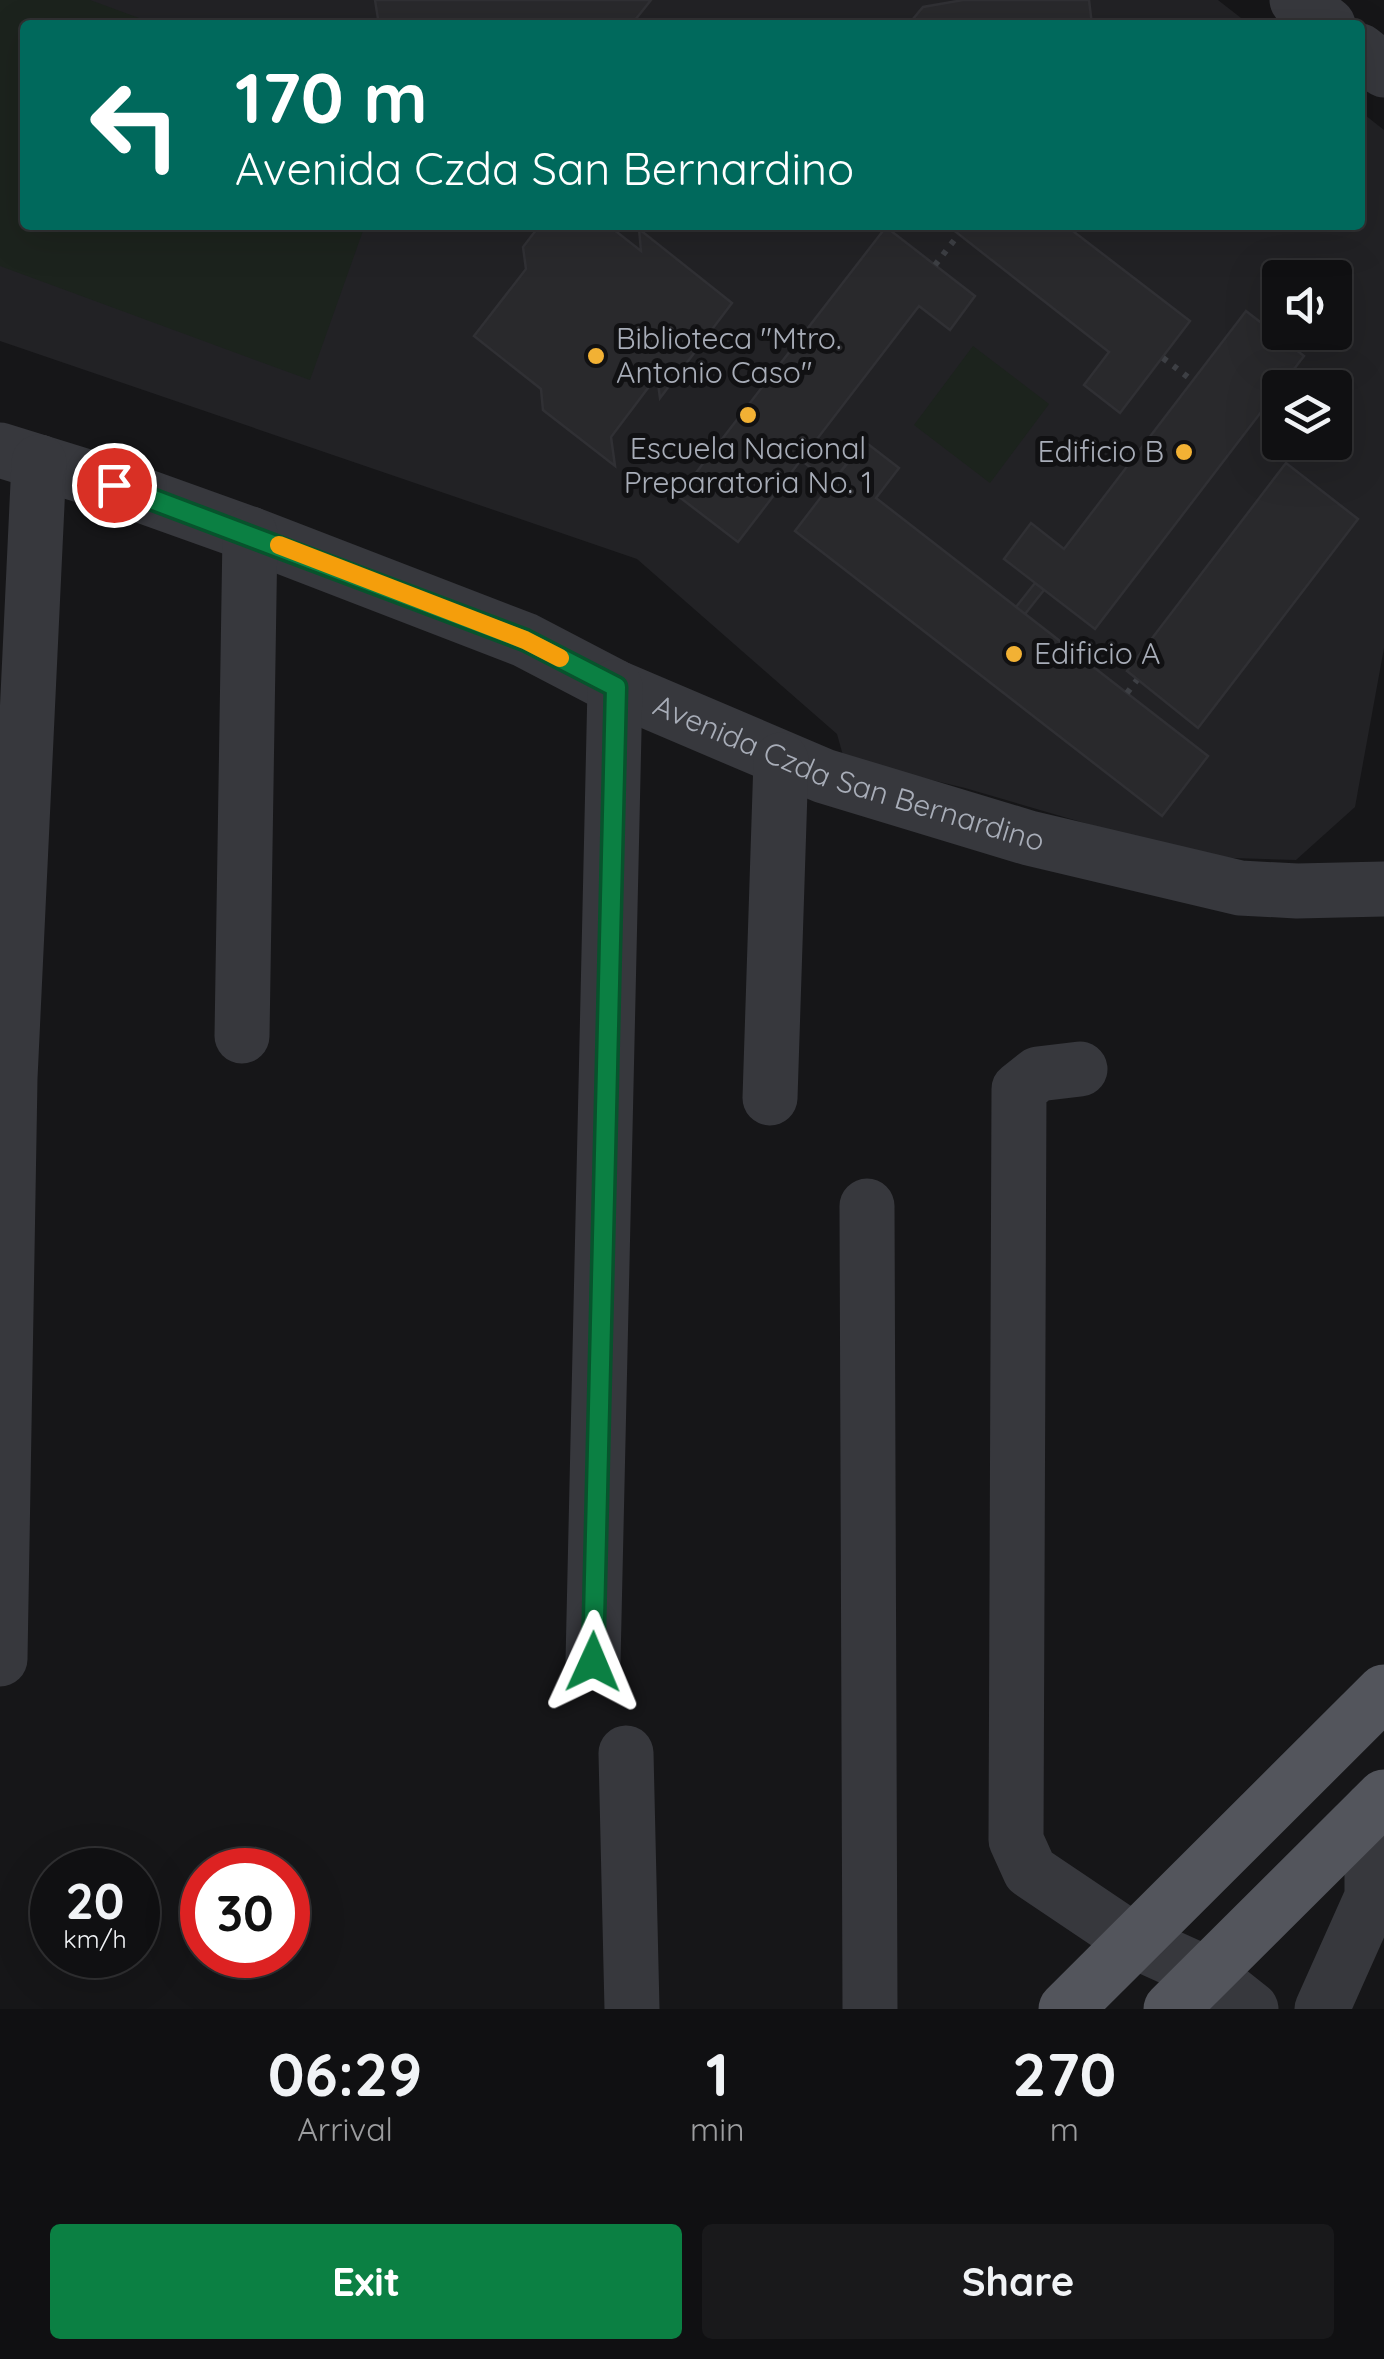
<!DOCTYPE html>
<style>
:root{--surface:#101012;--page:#19191b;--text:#f1f3f6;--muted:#9c9d9f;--line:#303032;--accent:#0b8043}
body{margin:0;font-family:Quicksand,sans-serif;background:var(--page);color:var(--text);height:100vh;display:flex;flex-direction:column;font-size:38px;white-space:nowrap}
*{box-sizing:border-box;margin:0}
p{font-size:32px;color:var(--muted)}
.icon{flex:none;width:55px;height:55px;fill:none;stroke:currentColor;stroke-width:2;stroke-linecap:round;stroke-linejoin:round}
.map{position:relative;height:2009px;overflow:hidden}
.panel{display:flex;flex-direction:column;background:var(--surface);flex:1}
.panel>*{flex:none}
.hud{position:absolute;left:20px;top:20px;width:1345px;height:210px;border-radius:10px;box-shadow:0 10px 40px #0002,0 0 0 2px var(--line);background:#00695c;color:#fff;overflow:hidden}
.tools{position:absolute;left:1262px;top:260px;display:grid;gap:20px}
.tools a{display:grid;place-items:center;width:90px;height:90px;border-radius:10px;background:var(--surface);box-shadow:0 10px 40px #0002,0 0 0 2px var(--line);font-size:50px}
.speed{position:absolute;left:30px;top:1848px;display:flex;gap:20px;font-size:50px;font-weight:700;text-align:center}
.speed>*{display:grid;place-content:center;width:130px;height:130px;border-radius:50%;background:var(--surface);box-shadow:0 10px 40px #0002,0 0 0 2px var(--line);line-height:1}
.speed small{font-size:25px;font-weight:400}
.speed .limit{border:15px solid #d22;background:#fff;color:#111}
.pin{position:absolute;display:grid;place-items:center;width:85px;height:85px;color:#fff;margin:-42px;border:5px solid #fff;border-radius:50%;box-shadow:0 2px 10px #0007}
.me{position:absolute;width:110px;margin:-55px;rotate:1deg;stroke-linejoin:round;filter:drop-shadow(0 0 8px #0008)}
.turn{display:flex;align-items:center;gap:35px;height:210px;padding:0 50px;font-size:45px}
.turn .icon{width:130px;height:130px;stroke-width:2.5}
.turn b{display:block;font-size:70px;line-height:85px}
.eta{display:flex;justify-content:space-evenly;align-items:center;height:170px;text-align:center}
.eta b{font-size:60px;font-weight:700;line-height:70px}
.button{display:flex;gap:20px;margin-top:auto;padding:20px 50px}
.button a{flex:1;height:115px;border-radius:10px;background:var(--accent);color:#fff;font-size:40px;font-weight:700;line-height:115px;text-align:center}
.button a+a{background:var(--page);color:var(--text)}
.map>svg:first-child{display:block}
.built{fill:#222225;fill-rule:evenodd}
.green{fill:#1c231d}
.building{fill:#29292c;stroke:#303034;stroke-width:2.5}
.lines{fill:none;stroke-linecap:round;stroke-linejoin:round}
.path{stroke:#3d3f44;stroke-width:6;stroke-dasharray:5 8;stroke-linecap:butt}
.minor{stroke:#37383d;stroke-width:55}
.major{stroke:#53555c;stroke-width:55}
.route-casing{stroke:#07532c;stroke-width:25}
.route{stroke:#0b8043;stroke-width:18}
.slow{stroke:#f59e0b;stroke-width:18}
.poi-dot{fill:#f2b134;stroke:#111113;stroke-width:4}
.labels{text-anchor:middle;stroke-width:10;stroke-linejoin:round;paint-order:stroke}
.poi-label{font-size:30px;fill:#a8adb8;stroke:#111113;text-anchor:start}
.street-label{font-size:30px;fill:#a8adb8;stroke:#111113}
</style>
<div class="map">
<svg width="1384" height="2009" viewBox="0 0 1384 2009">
<rect width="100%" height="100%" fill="#161618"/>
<!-- built -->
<path class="built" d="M0 0H1218L1250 25H25V225H1360V111L1384 130V648L1355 807 1296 860 1201 857 965 788 844 759 837 734 637 559 0 341ZM1280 278H1335V332H1280ZM1280 388H1335V442H1280Z"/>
<!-- green -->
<path class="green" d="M0 0H90L158 25H25V225H365L310 380 0 266Z
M973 346 1049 404 990 483 914 425Z"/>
<!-- building -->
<path class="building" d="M375 0H651L631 25H379Z
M963 0H1089L1092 25H908L923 7Z
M540 225H608L641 251 639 229 732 303 660 398 657 376 611 437 615 466 543 410 541 389 474 336 526 269 523 247Z
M947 225H1065L1190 321 1120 413 1084 385 1109 352Z
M886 227 975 296 950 330 919 306 738 542 678 496Z
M1246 311 1304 356 1095 629 1004 559 1031 523 1064 549Z
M816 440 847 464 831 484 801 460Z
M864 441 899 468 876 498 1208 756 1162 816 795 531Z
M1286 463 1358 519 1198 728 1127 671Z
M1035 583 1044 590 1025 614 1016 607Z"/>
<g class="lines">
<!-- path -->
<path class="path" d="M935 265 959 234
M1163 358 1193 381
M1127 693 1137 680"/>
<!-- minor -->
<g class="minor">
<path d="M1297 0 1328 25"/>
<path d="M1360 51 1384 70"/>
<path id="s1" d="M0 450 113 485 250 534 525 640 615 687 824 776 1029 838 1240 888 1297 891 1384 889"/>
<path d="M242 1036 250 534"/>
<path d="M1080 1069 1038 1074 1019 1089 1016 1840 1030 1871 1134 1941 1207 1974 1251 2009"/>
<path d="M770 1098 781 760"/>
<path d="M867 1206 870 2009"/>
<path d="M0 1659 10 1078 39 462"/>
<path d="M593 1662 615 687"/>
<path d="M626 1753 632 2009"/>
<path d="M1322 2009 1372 1897V1809"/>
</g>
<!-- major -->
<path class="major" d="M1066 2009 1384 1692
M1171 2009 1384 1797"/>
</g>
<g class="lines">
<!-- route casing -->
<g class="route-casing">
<path id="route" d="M114 485 525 640 616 687 593 1662"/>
</g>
<!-- route -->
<use href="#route" class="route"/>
<!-- slow -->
<path class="slow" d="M279 545 525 640 560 658"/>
</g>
<!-- markers -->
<g class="poi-dot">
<circle cx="596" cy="356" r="10"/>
<circle cx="748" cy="415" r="10"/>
<circle cx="1184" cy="452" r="10"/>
<circle cx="1014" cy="654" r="10"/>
</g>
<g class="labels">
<!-- poi labels -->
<g class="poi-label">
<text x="616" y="349">Biblioteca "Mtro.<tspan x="616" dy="34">Antonio Caso"</tspan></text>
<text x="748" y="459" text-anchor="middle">Escuela Nacional<tspan x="748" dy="34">Preparatoria No. 1</tspan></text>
<text x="1164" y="462" text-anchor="end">Edificio B</text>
<text x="1034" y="664">Edificio A</text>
</g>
<!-- street labels -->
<g class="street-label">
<text dy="10" stroke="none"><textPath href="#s1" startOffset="910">Avenida Czda San Bernardino</textPath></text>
</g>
</g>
</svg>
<div class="tools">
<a><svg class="icon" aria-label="sound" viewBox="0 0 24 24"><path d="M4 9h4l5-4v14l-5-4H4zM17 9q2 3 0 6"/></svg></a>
<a><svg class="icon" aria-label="layers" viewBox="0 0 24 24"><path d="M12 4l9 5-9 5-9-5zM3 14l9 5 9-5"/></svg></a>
</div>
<div class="speed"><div>20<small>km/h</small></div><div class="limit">30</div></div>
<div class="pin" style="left:114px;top:485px;background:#d93025"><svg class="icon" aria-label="arrive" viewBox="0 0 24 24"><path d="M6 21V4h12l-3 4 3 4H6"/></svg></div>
<svg class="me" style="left:593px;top:1662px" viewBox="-20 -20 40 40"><path d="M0-17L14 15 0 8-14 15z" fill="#0b8043" stroke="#fff" stroke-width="4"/></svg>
<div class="hud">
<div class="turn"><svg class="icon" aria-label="left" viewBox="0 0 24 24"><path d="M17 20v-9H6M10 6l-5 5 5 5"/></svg><div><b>170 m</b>Avenida Czda San Bernardino</div></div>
</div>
</div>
<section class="panel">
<div class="eta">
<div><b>06:29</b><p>Arrival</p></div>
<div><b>1</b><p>min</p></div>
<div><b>270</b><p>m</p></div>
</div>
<div class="button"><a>Exit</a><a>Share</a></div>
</section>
